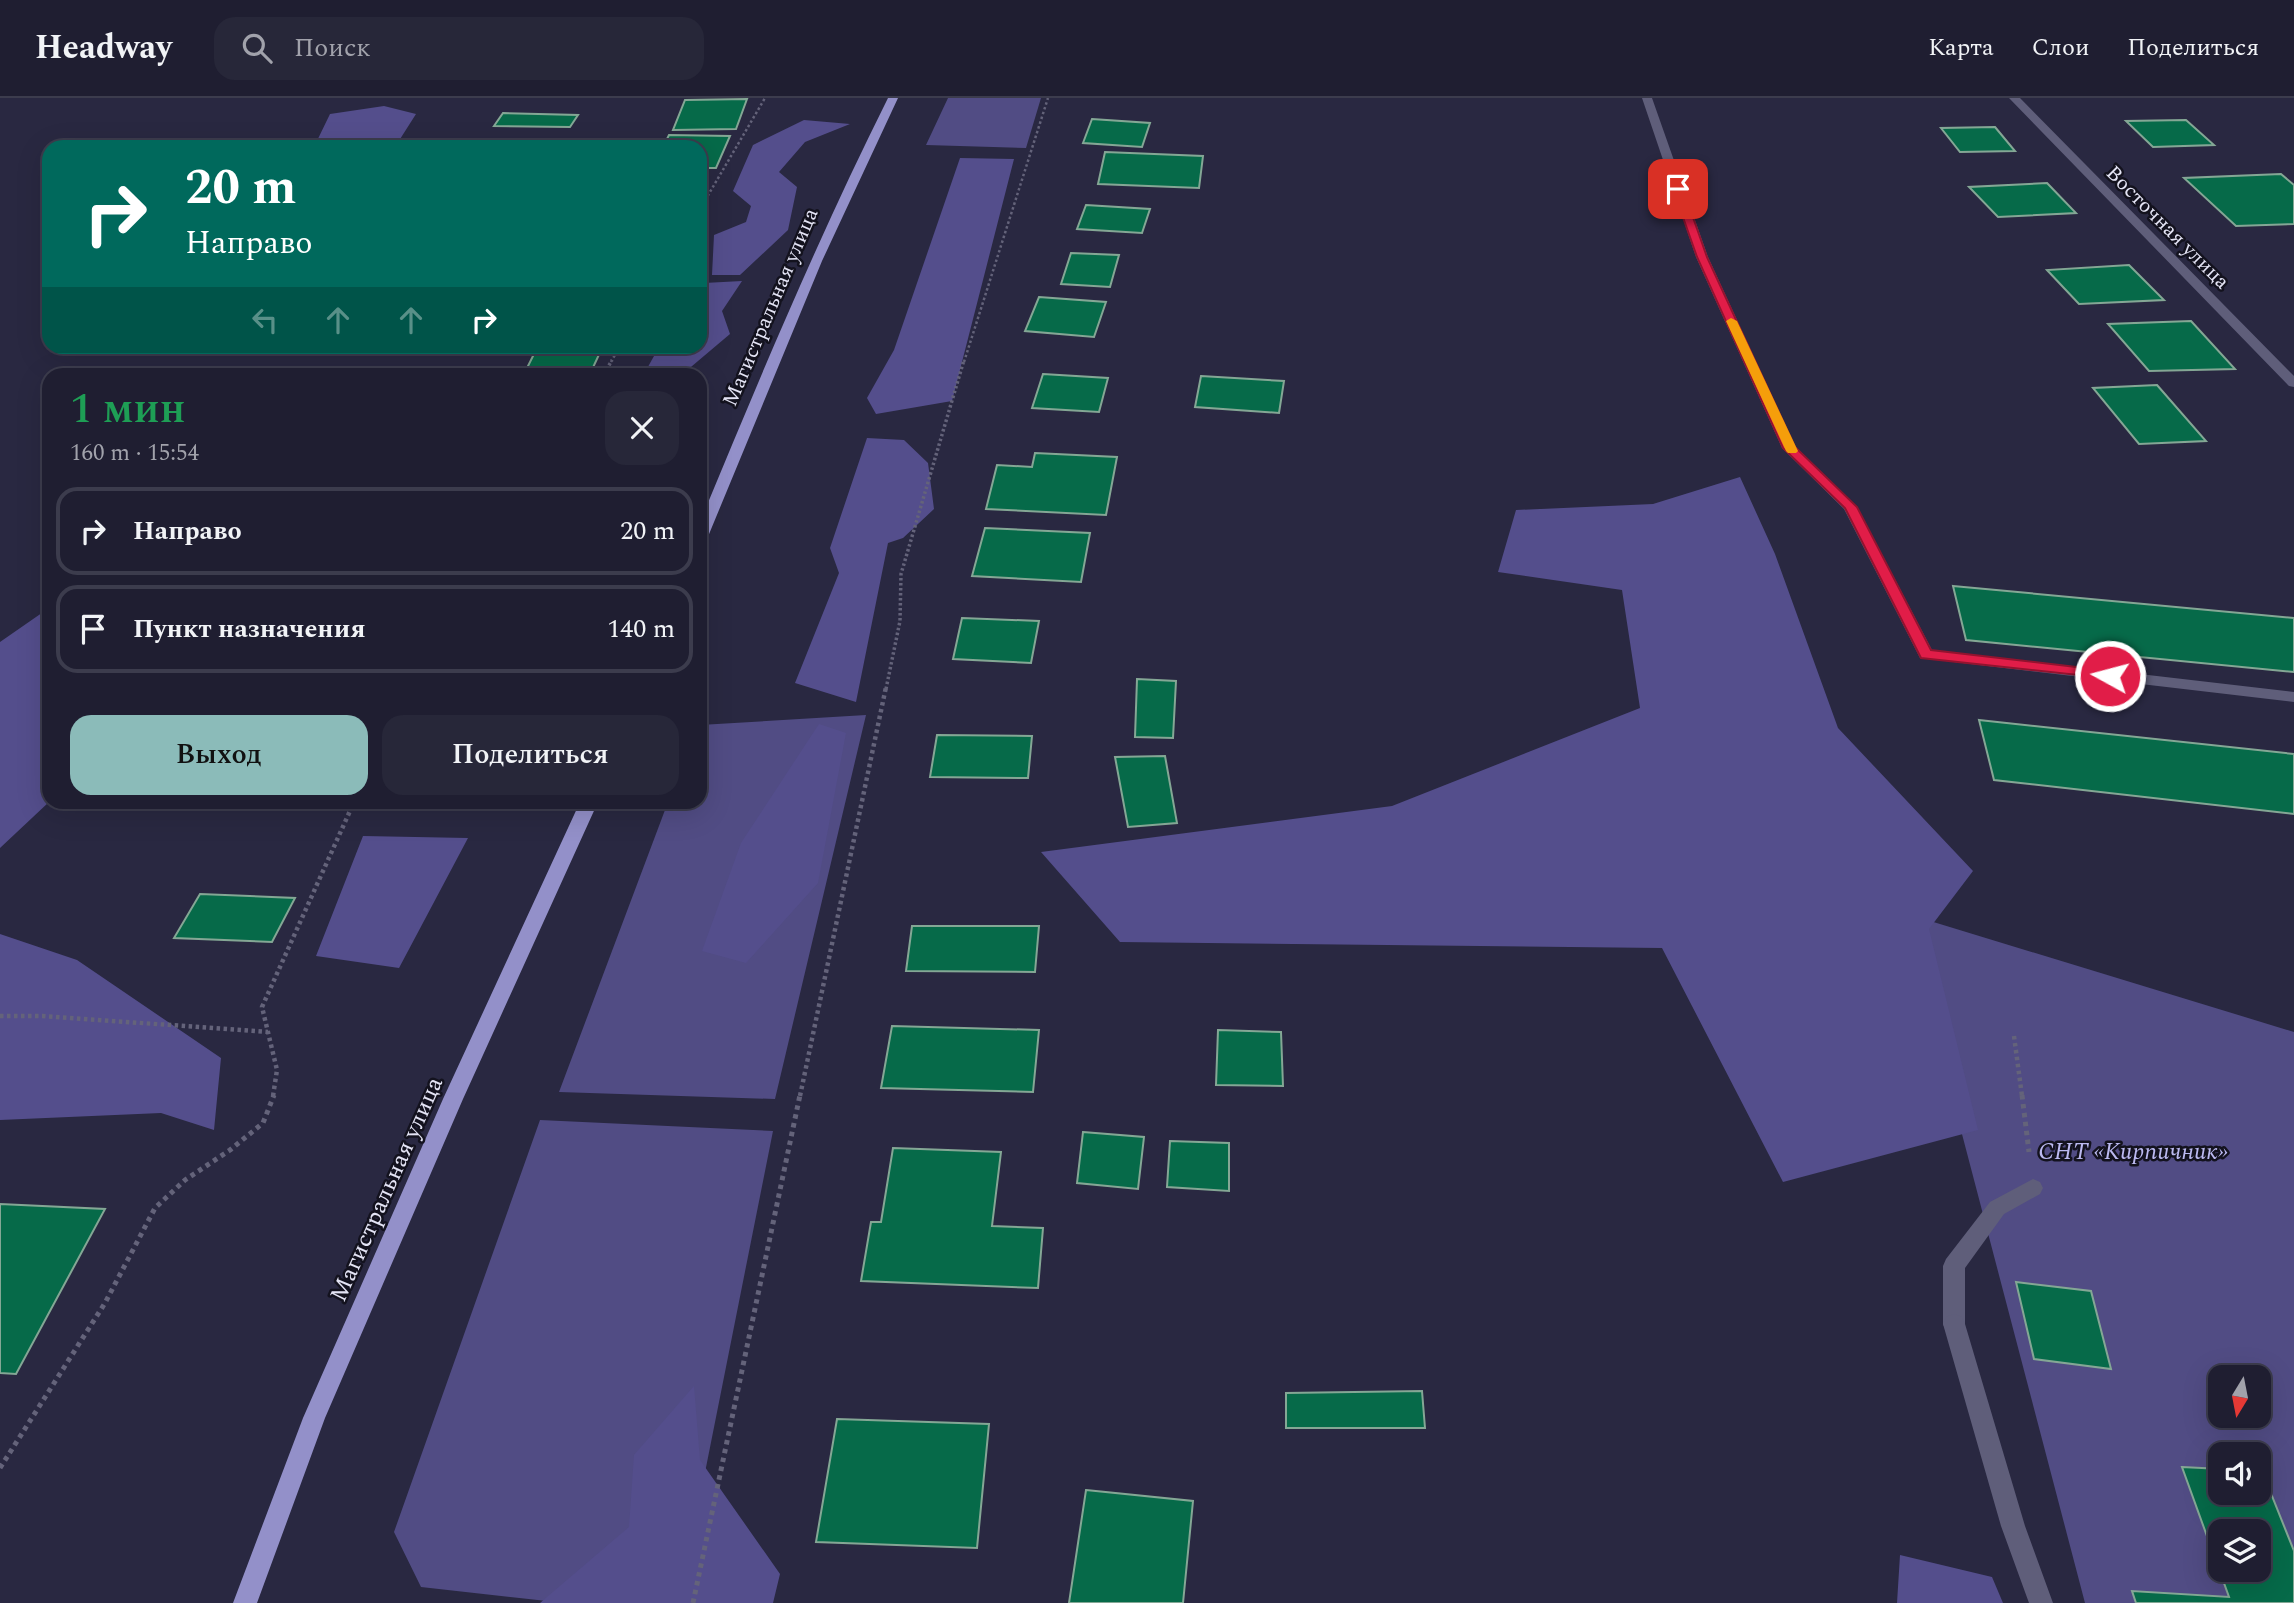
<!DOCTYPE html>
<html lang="ru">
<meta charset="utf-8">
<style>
:root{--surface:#1f1e31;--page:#272739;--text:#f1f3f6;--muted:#a1a2ab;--line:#3c3c4d;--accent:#8bbbb9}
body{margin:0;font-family:Spectral,serif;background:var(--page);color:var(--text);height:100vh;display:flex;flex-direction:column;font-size:26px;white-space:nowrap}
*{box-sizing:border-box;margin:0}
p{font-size:23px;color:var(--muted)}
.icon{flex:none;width:38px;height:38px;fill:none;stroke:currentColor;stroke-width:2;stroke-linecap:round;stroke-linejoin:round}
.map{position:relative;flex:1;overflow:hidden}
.side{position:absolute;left:42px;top:270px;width:665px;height:441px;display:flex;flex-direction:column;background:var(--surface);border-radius:21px;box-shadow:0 7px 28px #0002,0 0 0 2px var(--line)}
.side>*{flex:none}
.top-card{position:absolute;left:42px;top:42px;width:665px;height:214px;border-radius:21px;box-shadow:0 7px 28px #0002,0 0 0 2px var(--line);background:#00695c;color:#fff;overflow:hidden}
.needle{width:46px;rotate:190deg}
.fabs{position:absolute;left:2208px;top:1267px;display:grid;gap:14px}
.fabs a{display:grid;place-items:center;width:63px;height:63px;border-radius:14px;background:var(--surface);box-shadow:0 7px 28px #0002,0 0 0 2px var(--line);font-size:35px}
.pin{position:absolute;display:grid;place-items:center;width:60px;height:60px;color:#fff;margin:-30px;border-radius:14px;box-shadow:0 4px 10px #0006}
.me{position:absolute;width:77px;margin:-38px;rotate:277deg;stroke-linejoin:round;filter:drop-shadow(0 0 5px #0008)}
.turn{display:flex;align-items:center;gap:24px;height:147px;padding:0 28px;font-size:32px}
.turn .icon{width:91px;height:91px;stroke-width:2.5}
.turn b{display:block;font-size:49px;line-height:60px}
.lanes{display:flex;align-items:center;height:66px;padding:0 28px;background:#0003;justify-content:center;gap:35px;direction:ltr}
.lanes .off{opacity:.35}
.round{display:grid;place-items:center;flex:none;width:74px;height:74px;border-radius:21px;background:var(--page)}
.summary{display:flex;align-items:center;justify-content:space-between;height:119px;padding:0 28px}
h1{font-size:42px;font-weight:600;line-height:52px;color:#1e9e55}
.action{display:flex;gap:14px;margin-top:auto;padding:14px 28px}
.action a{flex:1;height:80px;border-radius:21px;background:var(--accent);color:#111;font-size:28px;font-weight:600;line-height:80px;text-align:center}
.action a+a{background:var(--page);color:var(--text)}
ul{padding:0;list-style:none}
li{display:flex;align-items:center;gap:21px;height:88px;margin:0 14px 10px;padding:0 14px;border:4px solid var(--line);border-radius:21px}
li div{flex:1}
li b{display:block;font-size:26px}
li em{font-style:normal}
header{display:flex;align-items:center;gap:42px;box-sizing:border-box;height:98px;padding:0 35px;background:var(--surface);border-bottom:2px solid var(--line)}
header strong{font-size:33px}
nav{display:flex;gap:38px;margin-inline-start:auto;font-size:24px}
.search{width:490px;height:63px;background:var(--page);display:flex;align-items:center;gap:18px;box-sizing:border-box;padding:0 24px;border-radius:21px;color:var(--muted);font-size:26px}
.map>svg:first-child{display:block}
.green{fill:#514c84;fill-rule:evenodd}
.forest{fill:#544e8c}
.building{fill:#066a49;stroke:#84a795;stroke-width:2;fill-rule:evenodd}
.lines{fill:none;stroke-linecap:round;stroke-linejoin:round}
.path-far3{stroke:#64637a;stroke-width:2.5;stroke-dasharray:2.5 2.5;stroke-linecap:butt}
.path-far2{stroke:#64637a;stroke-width:3.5;stroke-dasharray:2.5 2.5;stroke-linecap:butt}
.path-far1{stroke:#64637a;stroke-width:4.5;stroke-dasharray:3.5 3.5;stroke-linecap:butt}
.path{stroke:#64637a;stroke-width:5;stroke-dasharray:4.5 4.5;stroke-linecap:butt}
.service{fill:#5f5e7a;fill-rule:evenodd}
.minor{fill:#5f5e7a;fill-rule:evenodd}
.primary{fill:#9390c9;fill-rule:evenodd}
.route{fill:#e11d48;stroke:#92132f;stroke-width:2}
.slow{fill:#f59e0b}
.labels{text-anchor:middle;stroke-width:5;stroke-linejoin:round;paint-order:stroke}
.far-street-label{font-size:21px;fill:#e4e4f5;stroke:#13121e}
.park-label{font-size:24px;font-style:italic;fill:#bbb9f0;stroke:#13121e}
.street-label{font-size:24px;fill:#e4e4f5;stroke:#13121e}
</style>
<header>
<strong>Headway</strong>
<div class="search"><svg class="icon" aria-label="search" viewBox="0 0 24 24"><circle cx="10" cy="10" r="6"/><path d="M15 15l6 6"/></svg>Поиск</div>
<nav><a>Карта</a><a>Слои</a><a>Поделиться</a></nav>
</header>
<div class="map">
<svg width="2294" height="1505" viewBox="0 0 2294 1505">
<rect width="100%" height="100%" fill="#292841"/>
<!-- green -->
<path class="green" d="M948 0H1041L1026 50 926 47Z
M866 617 775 1001 559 994 668 704H700V627Z
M1904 815 2294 934V1505H2085ZM2221 1279H2259V1318H2221ZM2221 1356H2259V1395H2221ZM2221 1433H2259V1472H2221Z
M540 1022 773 1033 679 1505H565L421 1489 394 1434Z"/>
<!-- forest -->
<path class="forest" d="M384 8 416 16 395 49H314L330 16Z
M804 22 850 26 805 44 779 74 797 89 788 132 740 177H712L714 137 746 124 751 108 733 93 753 47Z
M960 60 1014 61 952 303 876 316 867 300 894 252Z
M742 183 722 213 730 236 685 274V276H644L659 249 700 248V190L704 185Z
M867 340 904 342 928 365 934 411 903 440 888 445 856 604 795 585 839 475 830 450Z
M1740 379 1775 456 1838 630 1973 773 1929 831 1978 1032 1783 1084 1662 850 1120 844 1041 754 1392 708 1640 610 1622 492 1498 474 1516 412 1653 406Z
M49 510V704L0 750V544Z
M819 626 846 635 818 785 746 865 702 853 741 745Z
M363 738 468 740 399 870 316 858Z
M0 836 77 862 221 960 214 1032 161 1015 0 1022Z
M694 1288 700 1362 780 1476 773 1505H540L629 1429 634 1357Z
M1900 1457 1992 1479 2003 1505H1897Z"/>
<!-- building -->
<path class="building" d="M747 1 736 31 673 32 685 2Z
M503 15 578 17 570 29 494 28Z
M1092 21 1150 25 1142 49 1083 45Z
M2186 22 2214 47 2153 49 2126 23Z
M1995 29 2015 53 1960 54 1941 30Z
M669 37 730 38 716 70H700V49H663Z
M1105 54 1203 58 1199 90 1098 86Z
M2281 76 2294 87V126L2236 128 2184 80Z
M2047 85 2076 115 1998 119 1969 89Z
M1086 107 1150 111 1142 135 1077 131Z
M1071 155 1119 157 1110 189 1061 186Z
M2129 167 2164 202 2079 206 2047 172Z
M1039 199 1106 204 1094 239 1025 233Z
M2191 223 2235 271 2149 273 2108 226Z
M538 248H603L590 276H524Z
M1043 276 1108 280 1099 314 1032 310Z
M1201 278 1284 283 1279 315 1195 309Z
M2157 287 2206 343 2139 346 2093 290Z
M1035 355 1117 359 1106 417 986 411 997 367 1032 369Z
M985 430 1090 435 1081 484 972 478Z
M1953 488 2294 520V574L1966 542Z
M962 520 1039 523 1031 565 953 561Z
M1137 581 1176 583 1173 640 1135 639Z
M1979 622 2294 656V716L1994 682Z
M937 637 1032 638 1028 680 930 679Z
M1165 658 1177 725 1128 729 1115 659Z
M200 796 295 800 272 844 174 840Z
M912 828H1039L1035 874 906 873Z
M892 928 1039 932 1033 994 881 990Z
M1218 932 1281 934 1283 988 1216 987Z
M1083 1034 1144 1039 1138 1091 1077 1085Z
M1170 1043 1229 1045V1093L1167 1089Z
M893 1050 1001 1054 992 1128 1043 1130 1038 1190 861 1183 871 1124H881Z
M0 1106 105 1111 16 1276 0 1275Z
M2016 1184 2091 1193 2111 1271 2034 1261Z
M1422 1293 1425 1330H1286V1295Z
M837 1321 989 1326 977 1450 816 1444Z
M2182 1369 2221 1371V1395H2259V1373H2262L2294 1453V1505H2136L2132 1493 2229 1499ZM2221 1433H2259V1472H2221Z
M1086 1392 1193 1403 1183 1505H1069Z"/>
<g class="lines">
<!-- path-far3 -->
<path class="path-far3" d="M700 111 765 0
M611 264 620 248
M964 264 1048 0"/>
<!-- path-far2 -->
<path class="path-far2" d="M604 276 612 262
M886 591 900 523 901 476 964 262"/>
<!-- path-far1 -->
<path class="path-far1" d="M0 918H43L268 934
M2014 938 2022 998
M273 998 277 972 262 909 354 704
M800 998 886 589"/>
<!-- path -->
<path class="path" d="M2022 997 2029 1054
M0 1370 105 1205 155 1110 185 1082 230 1052 263 1025 274 997
M693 1505 800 997"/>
<!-- service -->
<path class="service" d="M1642 0H1652L1708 159 1795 348 1857 409 1932 552 2294 594V604L1920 560 1844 411 1782 350 1696 159Z
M2033 1081 2040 1084 2043 1090 2040 1096 2004 1116 1965 1170V1226L1962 1233 1954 1236 1946 1233 1943 1226V1168L1946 1161 1990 1104Z"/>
<!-- minor -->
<path class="minor" d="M2009 0H2020L2294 278V289L2289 288Z
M1954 1216 1962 1219 1965 1226 2025 1428 2053 1505H2029L2001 1428 1943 1226 1946 1219Z"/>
<!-- primary -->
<path class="primary" d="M888 0H898L822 163 707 441 700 445V424C759 281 819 138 888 0Z
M580 704H598L463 1001 325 1320 257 1505H233L303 1320 443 1001Z"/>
</g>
<!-- route -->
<path class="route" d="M1678 88 1683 91 1707 159 1795 349 1857 409 1931 552 2110 573 2117 578 2115 581 1921 560 1845 410 1783 350 1697 159 1673 91Z"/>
<!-- slow -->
<path class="slow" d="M1731 220 1737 223 1798 353 1796 355H1788L1786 353 1726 223Z"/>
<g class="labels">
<!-- far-street labels -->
<g class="far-street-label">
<text transform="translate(2168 129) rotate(45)" y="7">Восточная улица</text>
<text transform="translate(770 209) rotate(-67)" y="7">Магистральная улица</text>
</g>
<!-- park labels -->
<g class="park-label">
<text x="2133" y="1061">СНТ «Кирпичник»</text>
</g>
<!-- street labels -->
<g class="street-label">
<text transform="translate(386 1091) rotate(-66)" y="8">Магистральная улица</text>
</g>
</g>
</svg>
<div class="fabs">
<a><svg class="needle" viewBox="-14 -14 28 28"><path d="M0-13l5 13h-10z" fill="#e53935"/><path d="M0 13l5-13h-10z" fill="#a1a2ab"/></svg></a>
<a><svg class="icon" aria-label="sound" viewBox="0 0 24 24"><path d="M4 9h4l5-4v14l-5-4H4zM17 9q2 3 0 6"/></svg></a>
<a><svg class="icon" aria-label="layers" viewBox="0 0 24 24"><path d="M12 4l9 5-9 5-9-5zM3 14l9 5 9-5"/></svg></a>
</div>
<div class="pin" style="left:1678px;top:91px;background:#d93025"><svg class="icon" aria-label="arrive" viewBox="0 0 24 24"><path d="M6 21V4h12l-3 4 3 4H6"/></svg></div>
<svg class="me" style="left:2110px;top:578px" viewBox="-20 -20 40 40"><circle r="17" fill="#e11d48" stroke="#fff" stroke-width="3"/><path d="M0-11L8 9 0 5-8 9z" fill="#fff"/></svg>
<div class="top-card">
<div class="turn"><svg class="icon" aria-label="right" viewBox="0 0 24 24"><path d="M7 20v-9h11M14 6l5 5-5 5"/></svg><div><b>20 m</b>Направо</div></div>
<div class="lanes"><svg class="icon off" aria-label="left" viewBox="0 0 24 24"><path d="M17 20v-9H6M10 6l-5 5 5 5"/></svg><svg class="icon off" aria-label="ahead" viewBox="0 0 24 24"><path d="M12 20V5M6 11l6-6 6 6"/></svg><svg class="icon off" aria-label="ahead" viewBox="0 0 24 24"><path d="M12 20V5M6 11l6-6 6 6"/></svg><svg class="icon" aria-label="right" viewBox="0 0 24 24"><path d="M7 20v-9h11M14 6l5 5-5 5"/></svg></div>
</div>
<section class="side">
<div class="summary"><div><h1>1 мин</h1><p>160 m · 15:54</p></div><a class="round"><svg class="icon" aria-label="close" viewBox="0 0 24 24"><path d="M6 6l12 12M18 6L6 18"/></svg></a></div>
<ul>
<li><svg class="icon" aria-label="right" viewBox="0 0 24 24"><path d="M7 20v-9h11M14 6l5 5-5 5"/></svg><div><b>Направо</b></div><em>20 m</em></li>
<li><svg class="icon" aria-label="arrive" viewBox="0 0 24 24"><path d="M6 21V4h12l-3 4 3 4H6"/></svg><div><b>Пункт назначения</b></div><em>140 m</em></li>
</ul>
<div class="action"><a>Выход</a><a>Поделиться</a></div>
</section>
</div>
